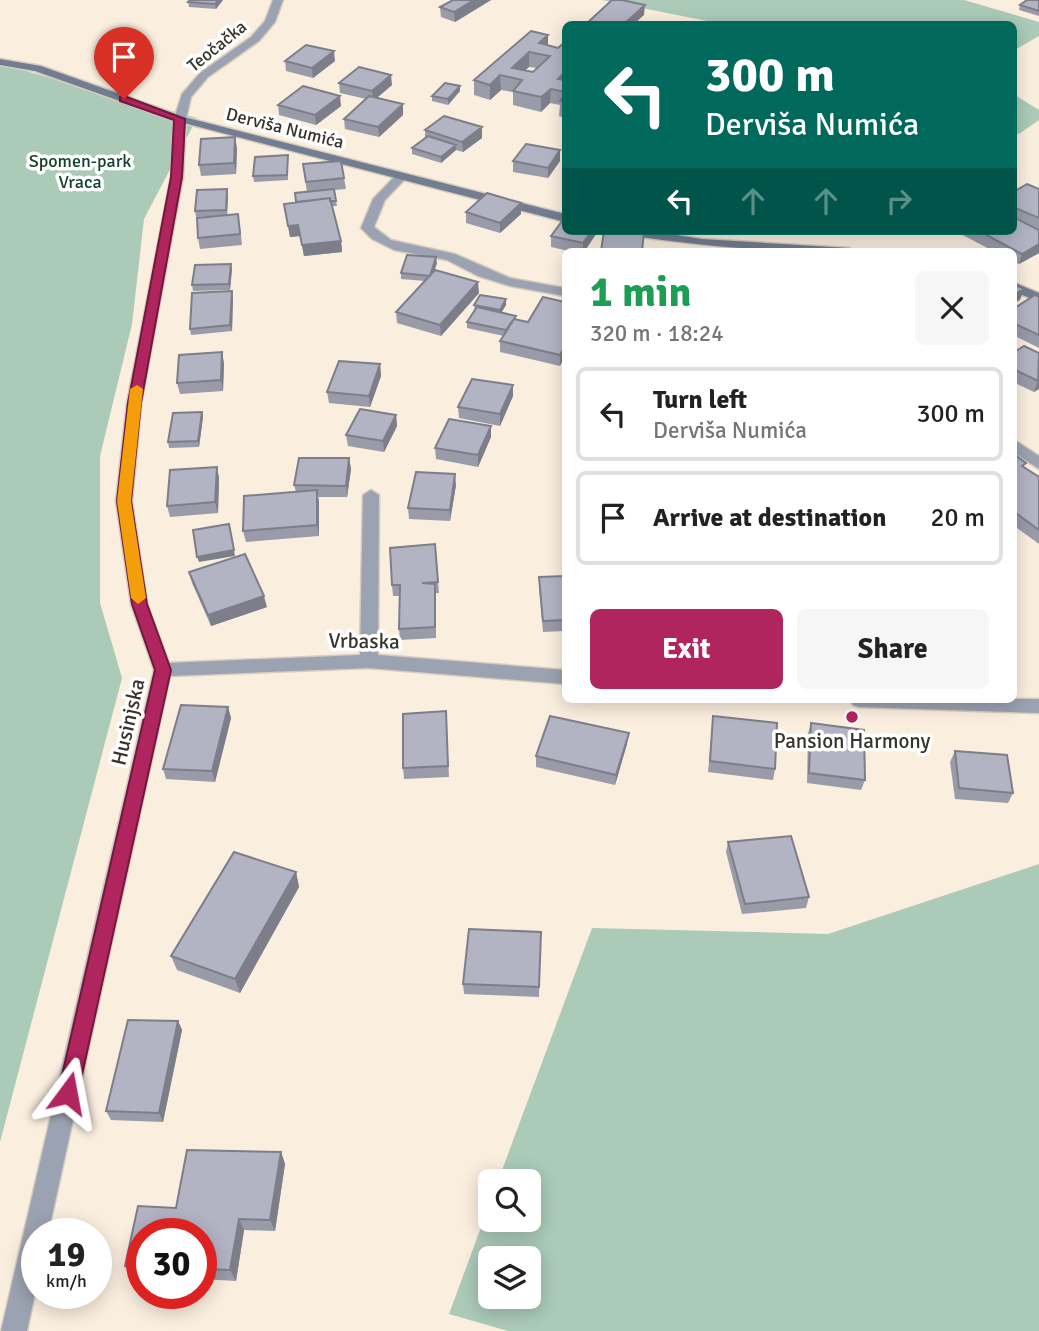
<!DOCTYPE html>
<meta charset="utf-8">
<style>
:root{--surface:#fff;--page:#f6f6f6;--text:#222;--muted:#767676;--line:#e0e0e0;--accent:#b1255f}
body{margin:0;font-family:Signika,sans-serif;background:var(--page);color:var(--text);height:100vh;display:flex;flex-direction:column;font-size:26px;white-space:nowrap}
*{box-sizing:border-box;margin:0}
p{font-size:23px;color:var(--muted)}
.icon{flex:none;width:38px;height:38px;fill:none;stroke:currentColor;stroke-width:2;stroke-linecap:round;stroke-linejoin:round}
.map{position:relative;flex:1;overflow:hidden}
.drawer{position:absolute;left:562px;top:248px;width:455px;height:455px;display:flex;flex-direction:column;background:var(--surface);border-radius:10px;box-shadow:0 4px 18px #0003}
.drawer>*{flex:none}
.guide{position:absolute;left:562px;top:21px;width:455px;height:214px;border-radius:10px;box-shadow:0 4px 18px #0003;background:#00695c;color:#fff;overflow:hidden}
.tools{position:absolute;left:478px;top:1169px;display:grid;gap:14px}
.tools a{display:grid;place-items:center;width:63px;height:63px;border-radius:10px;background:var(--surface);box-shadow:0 4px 18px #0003;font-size:35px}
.speed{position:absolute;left:21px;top:1218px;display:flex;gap:14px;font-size:35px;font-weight:700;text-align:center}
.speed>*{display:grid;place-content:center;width:91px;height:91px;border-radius:50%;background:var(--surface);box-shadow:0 4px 18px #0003;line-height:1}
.speed small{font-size:18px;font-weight:400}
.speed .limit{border:10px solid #d22;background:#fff;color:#111}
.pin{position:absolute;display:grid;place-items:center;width:60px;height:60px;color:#fff;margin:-72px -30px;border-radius:50% 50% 50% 0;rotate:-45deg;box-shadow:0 0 7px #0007}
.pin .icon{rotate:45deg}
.me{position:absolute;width:77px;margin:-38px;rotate:13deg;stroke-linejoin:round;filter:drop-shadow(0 0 5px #0008)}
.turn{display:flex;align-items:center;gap:24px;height:147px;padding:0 28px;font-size:32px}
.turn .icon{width:91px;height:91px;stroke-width:2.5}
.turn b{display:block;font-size:49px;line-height:60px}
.lanes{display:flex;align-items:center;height:66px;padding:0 28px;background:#0003;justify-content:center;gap:35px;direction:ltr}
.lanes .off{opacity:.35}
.round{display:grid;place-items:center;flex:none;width:74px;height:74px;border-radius:10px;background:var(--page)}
.head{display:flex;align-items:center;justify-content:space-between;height:119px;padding:0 28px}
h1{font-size:42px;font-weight:700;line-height:52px;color:#1e9e55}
.button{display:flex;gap:14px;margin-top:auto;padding:14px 28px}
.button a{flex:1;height:80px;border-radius:10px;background:var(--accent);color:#fff;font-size:28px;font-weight:700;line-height:80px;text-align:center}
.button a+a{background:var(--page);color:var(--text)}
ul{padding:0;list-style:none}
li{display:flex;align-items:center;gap:21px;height:94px;margin:0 14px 10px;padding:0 14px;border:4px solid var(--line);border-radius:10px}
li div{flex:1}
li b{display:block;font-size:26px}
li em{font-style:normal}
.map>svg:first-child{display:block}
.green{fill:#abcab8;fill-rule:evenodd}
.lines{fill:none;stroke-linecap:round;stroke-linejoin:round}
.street-casing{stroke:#d7ccbf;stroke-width:3}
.secondary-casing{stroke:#d7ccbf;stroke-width:3}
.street{fill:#9ba2b1;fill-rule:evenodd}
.secondary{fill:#737d92;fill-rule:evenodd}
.wall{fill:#999ba9;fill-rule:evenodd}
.shaded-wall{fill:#7d7e89}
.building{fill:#b2b4c4;stroke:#7d7e89;stroke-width:2;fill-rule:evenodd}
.route{fill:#b1255f;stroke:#73183e;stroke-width:2}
.slow{fill:#f59e0b}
.poi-dot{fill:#b1255f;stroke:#fff;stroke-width:2.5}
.labels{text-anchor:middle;stroke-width:7;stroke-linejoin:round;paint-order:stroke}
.far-street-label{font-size:18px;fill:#37332d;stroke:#fff}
.far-park-label{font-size:18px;fill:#10412b;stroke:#fff}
.street-label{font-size:21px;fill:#37332d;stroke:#fff}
.poi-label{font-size:21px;fill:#37332d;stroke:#fff}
</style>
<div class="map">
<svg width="1039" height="1331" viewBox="0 0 1039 1331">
<rect width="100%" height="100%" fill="#faeedf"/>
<!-- green -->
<path class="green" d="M602 0H964L1039 22V36L1013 51V24H722Z
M0 64 197 118 144 219 132 324 100 456V603L122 678 0 1142Z
M1013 94 1039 110V120L1019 134 1013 133Z
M1039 864V1331H508L449 1314 490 1203V1220H528V1181H498L592 928 828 934ZM490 1258H528V1297H490Z"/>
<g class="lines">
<!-- street casing -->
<g class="street-casing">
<path id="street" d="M273 0H283L275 22 259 41 208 77 191 97 186 119 183 177 141 403 132 501 147 604 169 663 360 655 363 495 371 490 379 495 378 655 565 670V684L369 668 170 676 48 1234H37V1284L27 1331H1L154 670 131 604 116 501 127 403 171 177 174 119 182 94 200 73 251 37 265 21Z
M398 173 408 176 385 200 374 227 391 240 455 254 510 278 565 288V296L510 286 478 276 447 260 394 250 372 239 361 228 373 199Z
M1013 439 1039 456V469L1013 452Z
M1039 699V713L859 707 853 705 850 700Z"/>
</g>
<!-- secondary casing -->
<g class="secondary-casing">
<path id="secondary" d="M0 59 41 66 184 117 565 214V222L176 121 35 71 0 65Z
M621 231H651L702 239 849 248 855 252C775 252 706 247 627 235Z
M1013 282 1039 293V302L1013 291Z"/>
</g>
<!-- street -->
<use href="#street" class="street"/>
<!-- secondary -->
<use href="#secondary" class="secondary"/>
</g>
<!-- wall -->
<path class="wall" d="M223 0 216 9 189 7 188 2Z
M453 0H491L455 22 441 17 440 7Z
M1039 0V16L1019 10 1020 5Z
M548 35V46L558 48 565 42V118L559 116 560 105 550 103 541 112 513 105V92L501 90 490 100 474 95V80ZM529 67 537 68 533 72 525 70Z
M285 61H335L313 78 286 71Z
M339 83 392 85 377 98 403 104V115L379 137 345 129 344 119 366 99 340 93Z
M460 86V91L448 105 432 101V96Z
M278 105 341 106 316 125 279 115Z
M482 127V138L463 152 456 150 441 163 412 154V148L425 138V130Z
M237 148 236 174 201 176 199 165Z
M288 155V180L254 182 253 176Z
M513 161H560L548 178 513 172Z
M303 164 344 178 346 189 334 190 337 206H332L341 241 342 252 304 256 300 236 290 237 284 204 296 202 307 192Z
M1039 189V253L1019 264 1013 262V252H995L955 231H1013V192Z
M228 194 227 215 196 217 195 211Z
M521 203V214L500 233 466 223V212Z
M240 225 242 245 200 249 198 238Z
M565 231H598L584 252H573L551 247V236Z
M437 263 434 271 479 293 441 336 397 323 396 312 425 281 401 279V273Z
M232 269 230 290 193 291 192 285Z
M232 291 233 297 232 331 191 335 190 329Z
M1039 297V348L1013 335V309Z
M506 299V305L501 313 516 316V320L528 322 565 302 560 366 500 352V341L504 336 467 328V322L475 311 474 305Z
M1013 353H1039V389L1034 392 1013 382Z
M224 363 223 391 180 394 177 383Z
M380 364 381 376 370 407 329 403 327 392Z
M513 396 500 426 459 418 458 407Z
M202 412 203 417 199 447 169 448 168 442Z
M396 415 397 426 384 452 348 446 346 435Z
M491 437 478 467 436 459 435 448Z
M1013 454 1024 467 1039 477V544L1013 525Z
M349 458 351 469 347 497H318L319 536 246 542 243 531 296 492 294 485Z
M217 467 219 478 218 513 170 517 167 506Z
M456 485 450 521 409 519 408 508Z
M435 544 439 593H436V638L400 640 399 629 400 596H393L392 585Z
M189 572 267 607 211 626 192 583Z
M565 576V631L543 632 539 588V577Z
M228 707 231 718 215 782 166 779 163 769Z
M446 711 449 777 404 779 403 768Z
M713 716 775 769 773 780 708 772Z
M811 723 865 780 861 790 807 783 808 734Z
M627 744 615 785 536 767V756Z
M955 751 1013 793 1008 803 955 799 950 762Z
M728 842 809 897 806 908 742 914 726 852Z
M296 872 299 887 240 993 177 970 171 956Z
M541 932 539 997 464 994 463 984Z
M178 1021 182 1030 163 1122 111 1120 106 1111Z
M187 1150 281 1152 285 1164 275 1231 244 1230 236 1281 201 1279V1234H142V1277H132L125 1266 138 1206 176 1208Z"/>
<!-- shaded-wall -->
<path class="shaded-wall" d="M218 0H223L216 9 215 4Z
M474 0H491L455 22 454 12Z
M645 5 644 15 634 24H624Z
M548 35V50L539 43Z
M334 51 335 61 313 78 312 68Z
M529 52V67L517 78 512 68Z
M565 72V86L558 79Z
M391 75 392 85 373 101 372 91Z
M500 75 501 90 490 100V85Z
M460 86V91L448 105V99Z
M551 89 550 103 541 112V97Z
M340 96 341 106 316 125 315 115Z
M403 104V115L379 137 378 127Z
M482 127V138L463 152 462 142Z
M235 137 237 148 236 174 234 163Z
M456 145V150L441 163V157Z
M560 150V161L548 178V168Z
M227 189 228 194 227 215 226 210Z
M521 203V214L500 233V223Z
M298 225 300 236 290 237 288 226Z
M592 231H598L584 252H583V243Z
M341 241 342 252 304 256 302 245Z
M1039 244V253L1019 264 1022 254Z
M436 257 437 263 431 281 430 276Z
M231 264 232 269 230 290 229 284Z
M478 282 479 293 441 336 440 325Z
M1024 289 1020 300 1013 304V295Z
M232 291 233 297 232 331 230 325Z
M506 299V305L500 315V310Z
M565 346V356L560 366V355Z
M222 352 224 363 223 391 221 380Z
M380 364 381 376 370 407 369 396Z
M1038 381H1039V389L1034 392Z
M513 385V396L500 426V414Z
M202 412 203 417 199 447 198 441Z
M396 415 397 426 384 452 383 441Z
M491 426V437L478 467V455Z
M349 458 351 469 347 497 346 486Z
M217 467 219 478 218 513 215 502Z
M455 474 456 485 450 521V510Z
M317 490 319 501V536L317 525Z
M229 524 235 556 199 562 197 557Z
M264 596 267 607 211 626 208 615Z
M228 707 231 718 215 782 212 771Z
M629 733 627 744 615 785 616 775Z
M296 872 299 887 240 993 235 979Z
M178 1021 182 1030 163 1122 159 1113Z
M281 1152 285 1164 275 1231 270 1220Z
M239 1219 244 1230 236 1281 230 1270Z"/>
<!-- building -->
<path class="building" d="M190 0H218L215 4 188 2Z
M453 0H474L454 12 440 7Z
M612 0H622L645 5 624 24H586Z
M1027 0H1039V11L1020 5Z
M531 31 548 35 539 43 558 48 565 42V72L558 79 565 80V92L551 89 541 97 513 91 522 80 500 75 490 85 474 80ZM529 52 550 56 533 72 512 68Z
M306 45 334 51 312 68 285 61Z
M359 67 391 75 372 91 339 83Z
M445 83 460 86 448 99 432 96Z
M303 86 340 96 315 115 278 105Z
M565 95V102L560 101Z
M369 96 403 104 378 127 344 119Z
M444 116 482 127 462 142 425 130Z
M428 136 456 145 441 157 412 148Z
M235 137 234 163 199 165 201 139Z
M526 144 560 150 548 168 513 161Z
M288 155 287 175 253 176 255 157Z
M341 161 344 178 306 182 303 164Z
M1027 184 1039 189V218L1013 207V192Z
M227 189 226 210 195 211 197 190Z
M334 189 336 201H330V198L296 202 295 193Z
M487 193 521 203 500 223 466 212Z
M330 198 341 241 302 245 298 225 288 226 284 204Z
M238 214 240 234 198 238 197 218Z
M565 217V231H592L583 243 551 236Z
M1013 217 1039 230V244L1022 254 979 231H1013Z
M604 231H644L642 252 601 251Z
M407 255 436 257 430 276 401 273Z
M231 264 229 284 192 285 195 265Z
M435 270 478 282 440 325 396 312Z
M1013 284 1024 289 1013 295Z
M232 291 230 325 190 329 192 293Z
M480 295 506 299 500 310 474 305Z
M1035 295 1039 297V335L1013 323V309Z
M543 297 565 302V346L560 355 500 341 514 319 528 322Z
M477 307 516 316 506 330 467 322Z
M1024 346 1039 353 1038 381 1013 369V353Z
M222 352 221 380 177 383 179 355Z
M339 361 380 364 369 396 327 392Z
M472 379 513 385 500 414 458 407Z
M360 409 396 415 383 441 346 435Z
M202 412 198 441 168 442 173 413Z
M449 419 491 426 478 455 435 448Z
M1013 454 1026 463 1022 466 1039 477V530L1013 511Z
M299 458H349L346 486 294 485Z
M217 467 215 502 167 506 170 470Z
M416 472 455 474 450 510 408 508Z
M317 490V525L243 531 244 496Z
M229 524 234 550 197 557 193 530Z
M435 544 438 582 422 583 435 584V627L399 629 400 585H392L390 548Z
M245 554 264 596 208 615 189 572Z
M565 576V620L543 621 539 577Z
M181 705 228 707 212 771 163 769Z
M446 711 448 766 403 768V714Z
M550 716 629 733 616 775 536 756Z
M713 716 777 723 775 769 710 761Z
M811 723 864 730 865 780 809 773Z
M955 751 1007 755 1013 793 959 788Z
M791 836 809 897 745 904 728 842Z
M234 852 296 872 235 979 171 956Z
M469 929 541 932 539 987 463 984Z
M128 1020 178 1021 159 1113 106 1111Z
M187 1150 281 1152 270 1220 239 1219 230 1270 201 1269V1234H142V1267L125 1266 138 1206 176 1208Z"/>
<!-- route -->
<path class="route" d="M124 96 185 119 182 177 141 403 131 501 147 604 171 670 78 1093 75 1100 68 1103 61 1100 58 1093 155 670 132 604 117 501 128 403 171 177 174 120 120 101V97Z"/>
<!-- slow -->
<path class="slow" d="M137 385 143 389 131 501 146 598 138 604 131 598 117 501 130 389Z"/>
<!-- markers -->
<circle class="poi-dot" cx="852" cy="717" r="7"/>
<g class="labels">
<!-- far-street labels -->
<g class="far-street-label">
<text transform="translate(217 46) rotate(-39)" y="6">Teočačka</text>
<text transform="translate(285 128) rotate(14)" y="6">Derviša Numića</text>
</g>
<!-- far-park labels -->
<g class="far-park-label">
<text x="80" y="167">Spomen-park<tspan x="80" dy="21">Vraca</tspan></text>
</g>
<!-- street labels -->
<g class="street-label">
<text transform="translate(364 641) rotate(1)" y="7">Vrbaska</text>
<text transform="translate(128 722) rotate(-77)" y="7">Husinjska</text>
</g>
<!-- poi labels -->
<g class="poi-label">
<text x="852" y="748">Pansion Harmony</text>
</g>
</g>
</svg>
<div class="tools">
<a><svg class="icon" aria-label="search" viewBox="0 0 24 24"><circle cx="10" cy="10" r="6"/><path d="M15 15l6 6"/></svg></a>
<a><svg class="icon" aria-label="layers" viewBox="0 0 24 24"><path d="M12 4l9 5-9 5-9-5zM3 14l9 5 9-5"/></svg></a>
</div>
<div class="speed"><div>19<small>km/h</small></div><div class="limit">30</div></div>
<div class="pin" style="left:124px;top:99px;background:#d93025"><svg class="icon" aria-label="arrive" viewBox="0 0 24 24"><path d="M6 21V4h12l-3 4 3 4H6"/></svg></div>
<svg class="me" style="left:68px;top:1093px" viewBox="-20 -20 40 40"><path d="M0-17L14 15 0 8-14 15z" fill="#b1255f" stroke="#fff" stroke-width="4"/></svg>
<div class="guide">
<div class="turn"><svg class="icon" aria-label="left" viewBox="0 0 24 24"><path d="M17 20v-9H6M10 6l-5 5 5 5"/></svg><div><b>300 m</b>Derviša Numića</div></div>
<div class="lanes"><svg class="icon" aria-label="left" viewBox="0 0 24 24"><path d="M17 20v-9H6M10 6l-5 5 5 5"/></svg><svg class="icon off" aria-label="ahead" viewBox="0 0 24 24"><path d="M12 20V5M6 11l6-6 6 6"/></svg><svg class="icon off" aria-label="ahead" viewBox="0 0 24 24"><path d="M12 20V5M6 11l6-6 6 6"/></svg><svg class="icon off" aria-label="right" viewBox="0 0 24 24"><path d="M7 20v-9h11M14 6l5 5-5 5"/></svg></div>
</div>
<section class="drawer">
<div class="head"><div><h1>1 min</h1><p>320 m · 18:24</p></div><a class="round"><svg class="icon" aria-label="close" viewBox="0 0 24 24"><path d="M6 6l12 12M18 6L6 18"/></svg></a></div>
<ul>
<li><svg class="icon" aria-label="left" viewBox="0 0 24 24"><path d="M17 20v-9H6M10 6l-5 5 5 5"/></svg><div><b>Turn left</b><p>Derviša Numića</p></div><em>300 m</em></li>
<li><svg class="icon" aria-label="arrive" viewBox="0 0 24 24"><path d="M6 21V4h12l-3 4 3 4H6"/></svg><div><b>Arrive at destination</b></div><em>20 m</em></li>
</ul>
<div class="button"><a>Exit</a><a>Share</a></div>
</section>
</div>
